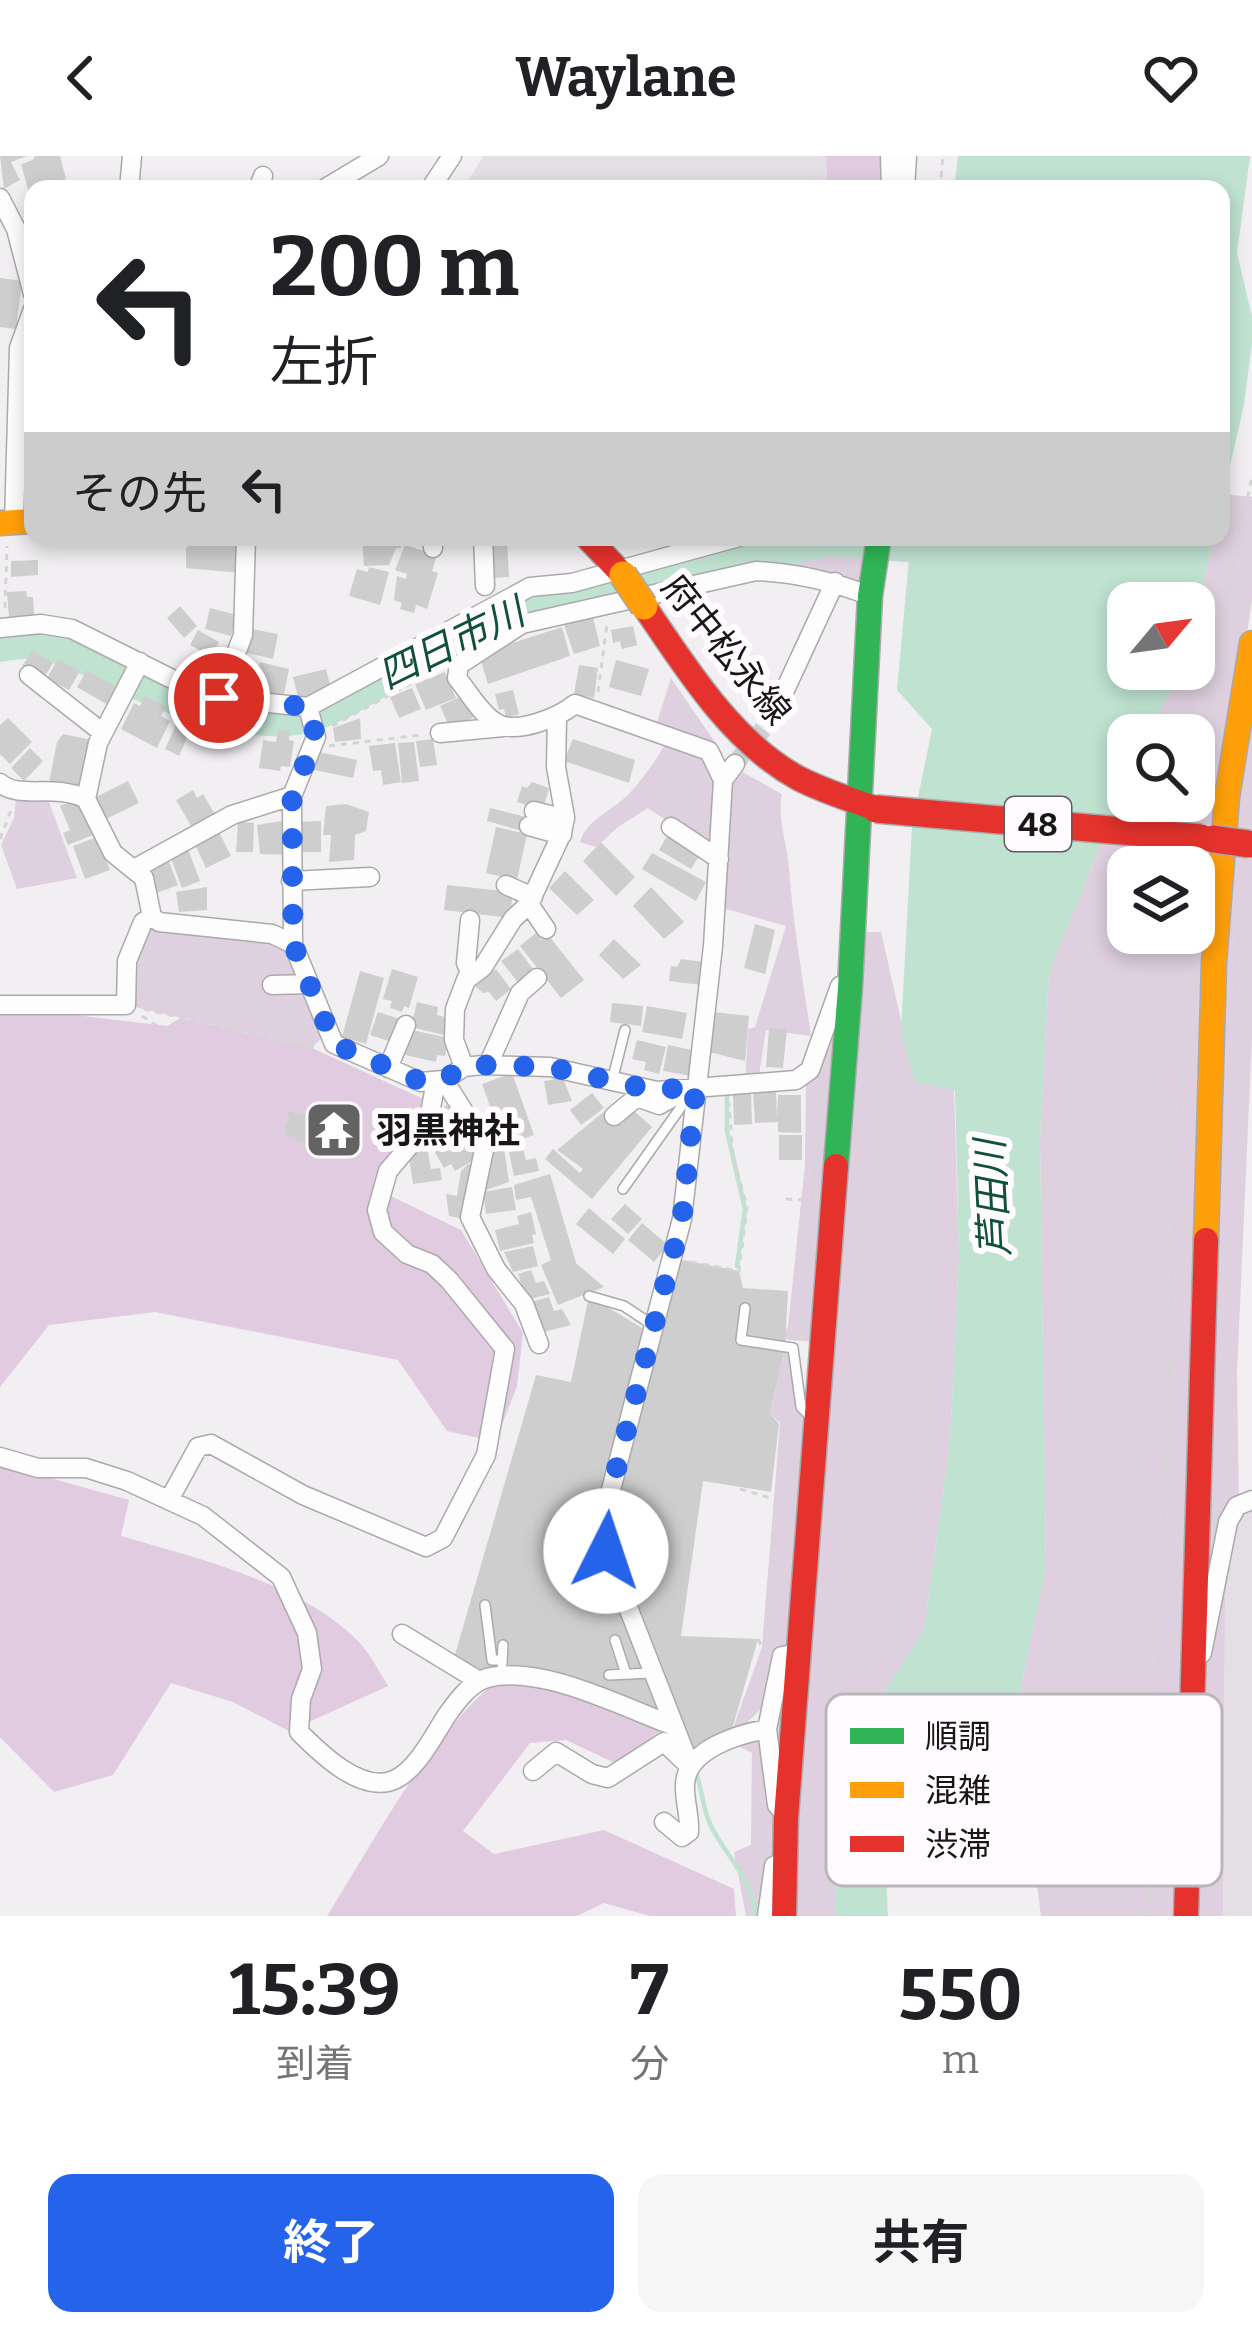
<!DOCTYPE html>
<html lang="ja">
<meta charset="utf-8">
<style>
:root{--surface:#fff;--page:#f6f6f6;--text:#202124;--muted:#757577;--accent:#2563eb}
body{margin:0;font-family:Bitter,"Noto Sans JP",serif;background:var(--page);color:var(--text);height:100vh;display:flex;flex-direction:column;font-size:45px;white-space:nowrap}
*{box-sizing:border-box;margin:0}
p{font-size:39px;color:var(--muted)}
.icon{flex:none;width:66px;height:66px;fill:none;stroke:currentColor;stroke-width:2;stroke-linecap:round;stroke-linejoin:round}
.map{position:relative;height:1760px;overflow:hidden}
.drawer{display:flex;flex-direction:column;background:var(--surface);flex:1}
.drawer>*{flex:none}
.banner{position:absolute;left:24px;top:24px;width:1206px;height:366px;border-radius:24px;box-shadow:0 6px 18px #0003;background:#fff;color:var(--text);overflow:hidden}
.needle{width:78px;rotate:61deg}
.fabs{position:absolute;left:1107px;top:426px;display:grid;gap:24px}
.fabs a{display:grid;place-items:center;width:108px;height:108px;border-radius:24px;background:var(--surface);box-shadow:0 6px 18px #0003;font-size:60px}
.pin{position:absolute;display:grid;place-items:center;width:102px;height:102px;color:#fff;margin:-51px;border:6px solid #fff;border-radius:50%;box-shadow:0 3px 12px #0007}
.me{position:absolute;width:132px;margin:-66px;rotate:4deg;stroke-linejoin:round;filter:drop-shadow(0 0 9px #0008)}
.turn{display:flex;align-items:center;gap:42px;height:252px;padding:0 48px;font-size:54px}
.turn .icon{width:156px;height:156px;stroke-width:2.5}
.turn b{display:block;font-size:84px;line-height:102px}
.then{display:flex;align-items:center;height:114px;padding:0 48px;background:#0003;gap:24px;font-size:45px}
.eta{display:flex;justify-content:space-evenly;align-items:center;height:204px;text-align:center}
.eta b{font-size:72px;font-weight:700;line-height:84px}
.primary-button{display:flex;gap:24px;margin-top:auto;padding:24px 48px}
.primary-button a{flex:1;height:138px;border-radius:24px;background:var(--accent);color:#fff;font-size:48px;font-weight:700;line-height:138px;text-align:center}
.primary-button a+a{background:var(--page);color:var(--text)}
header{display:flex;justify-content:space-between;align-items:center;height:156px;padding:0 48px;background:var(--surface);font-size:54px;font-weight:700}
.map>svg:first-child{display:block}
.built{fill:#e4dfe4}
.green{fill:#ded0de;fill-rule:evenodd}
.forest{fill:#e0cbe0}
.water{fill:#bfe2d1}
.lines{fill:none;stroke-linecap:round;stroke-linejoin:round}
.stream{stroke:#bfe2d1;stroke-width:4.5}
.river{stroke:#bfe2d1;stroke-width:30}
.building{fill:#cfcecf}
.street-tunnel{stroke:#d0cfd0;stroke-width:18;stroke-dasharray:18 9;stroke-linecap:butt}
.lane-casing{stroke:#aba9ab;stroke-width:12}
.street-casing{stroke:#aba9ab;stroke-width:21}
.fast-casing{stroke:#aba9ab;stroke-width:27}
.slow-casing{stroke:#aba9ab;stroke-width:27}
.jam-casing{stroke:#aba9ab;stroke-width:27}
.path{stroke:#d5d4d5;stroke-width:3;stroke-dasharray:6 6;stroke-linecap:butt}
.lane{stroke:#fdfdfd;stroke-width:9}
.street{stroke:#fdfdfd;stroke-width:18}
.fast{stroke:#30b455;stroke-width:24}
.slow{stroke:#ff9f0a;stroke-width:24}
.jam{stroke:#e5322d;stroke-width:24}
.slow-bridge-casing{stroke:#aba9ab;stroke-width:30;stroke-linecap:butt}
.jam-bridge-casing{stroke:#aba9ab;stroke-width:30;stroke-linecap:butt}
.slow-bridge{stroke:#ff9f0a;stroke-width:27}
.jam-bridge{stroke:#e5322d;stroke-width:27}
.route{stroke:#2563eb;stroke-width:21;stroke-dasharray:0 37.8}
.labels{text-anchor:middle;stroke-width:12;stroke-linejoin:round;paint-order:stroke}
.shield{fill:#fffbff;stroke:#5d5b5d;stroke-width:3}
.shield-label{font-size:33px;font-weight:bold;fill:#181718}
.street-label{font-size:36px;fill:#181718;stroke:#fffbff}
.poi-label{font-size:36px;font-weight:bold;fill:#181718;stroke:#fffbff;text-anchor:start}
.water-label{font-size:39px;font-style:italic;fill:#105139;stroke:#fffbff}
.key{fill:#fffbff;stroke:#bab7ba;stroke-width:3}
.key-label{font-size:33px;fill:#181718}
</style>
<header><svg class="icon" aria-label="back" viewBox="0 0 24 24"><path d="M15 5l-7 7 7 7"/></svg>Waylane<svg class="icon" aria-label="heart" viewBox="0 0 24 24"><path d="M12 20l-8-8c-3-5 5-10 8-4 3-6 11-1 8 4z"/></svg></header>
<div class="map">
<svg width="1252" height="1760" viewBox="0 0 1252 1760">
<rect width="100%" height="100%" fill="#f1eff1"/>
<!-- built -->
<path class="built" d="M484 0H826L827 33H462Z
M1239 1356H1252V1760H1223L1225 1440Z"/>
<!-- green -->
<path class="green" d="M1224 338 1252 341V443L1216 689 1181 1760H1041L1015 1558 1046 1411 1040 982 1049 817 1128 620V645H1194V579H1146L1184 513H1194V468L1214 381H1221ZM1128 711H1194V777H1128Z
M740 381H879L870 440 794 417 525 461 369 543 339 565 313 570 260 572 199 561 150 540 124 534 81 506 46 497 44 468 194 534 283 551 517 440Z
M671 522 723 598 705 584 657 566Z
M1252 536V882L1237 1216 1239 1356 1225 1440 1223 1760H1196L1226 723Z
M665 589 703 601 719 626 718 699 648 652 618 671 596 691 580 686C587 663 612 655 629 638 643 623 654 606 665 589Z
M742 616 782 638C777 664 787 686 789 712 793 768 803 824 811 880L766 874 758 926 745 927 748 873 755 871 786 770 723 752 731 630Z
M46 638 77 722 17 733 1 689 14 662 16 642Z
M159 766 293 788 328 875 312 892 126 849 137 779Z
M864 776H881L915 926 954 933 959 1101 950 1286 924 1474 861 1571 844 1620 835 1760H785Z
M842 850 814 1186 781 1183 788 1171 805 1008 806 929Z
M785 1191 793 1192 800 1247 816 1267 792 1467 782 1503 799 1497 767 1760H746L734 1696 751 1689 752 1597 736 1589 767 1573 778 1513 761 1553 729 1584 762 1491 780 1267 770 1257Z"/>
<!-- forest -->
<path class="forest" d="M826 0H890L891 33H827Z
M0 850 167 870 181 862 312 892 432 947 428 968 374 1032 461 1074 523 1177 517 1230 503 1266 488 1284 447 1275 398 1204 155 1156 49 1169 0 1231Z
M0 1308 129 1344 121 1380C197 1402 300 1427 357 1484 369 1496 379 1515 388 1530L289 1575 233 1546 171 1527 113 1619 54 1636 0 1581Z
M497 1524 552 1532 664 1572 617 1608 566 1584 530 1587 463 1675 494 1698 604 1674 734 1733 736 1760H650L604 1747 577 1760H327C376 1682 427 1583 497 1524Z"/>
<!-- water -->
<path class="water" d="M958 0H1250L1237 97 1252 160V187L1244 249 1221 349V33H954Z
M911 381H1214L1194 468V447H1128V513H1184L1146 579H1128V620L1049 817 1040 982 1046 1411 1015 1558 914 1580 882 1638 888 1760H835L844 1620 861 1571 924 1474 950 1286 959 1101 955 934 915 926 901 875 912 671 932 573 897 534Z"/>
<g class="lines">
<!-- stream -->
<path class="stream" d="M727 937V975L745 1053 737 1110
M695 1614C702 1631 702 1650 710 1668 726 1701 752 1721 756 1760"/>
<!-- river -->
<path class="river" d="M0 491C48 480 79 501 121 521 168 544 244 572 297 564 329 559 360 537 388 522 433 496 478 471 524 445L553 446 603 440 828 385 947 394"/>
</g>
<!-- building -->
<path class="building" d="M0 0H27L11 6 20 24 4 33Z
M35 0H60L66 23 29 37 21 8 33 4Z
M0 122 22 125 16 173 0 171Z
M203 381H241L240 417 186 412V392Z
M362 381H400L401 392H396L389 409 364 410Z
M507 384 509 421 491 422 489 385Z
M405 389 437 399 432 415 438 417 427 453 416 449 414 457 400 453 402 447 394 444 397 420 406 423 407 418 395 414Z
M38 404V419L11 421V405Z
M369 411 389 416 380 449 349 440 357 413 368 416Z
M26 435 27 441H33L34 459 9 461 7 436Z
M180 450 197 470 184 482 167 462Z
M210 452 237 459 231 480 205 473Z
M593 461 600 490 574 498 564 469Z
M633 470 637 489 622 493 620 485 613 487 611 474Z
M562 471 570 500 488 528 479 498Z
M252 473 278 478 273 503 247 497Z
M198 474 219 486 211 500 190 489Z
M33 494 53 507 43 523 22 510Z
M194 497 225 507 217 531 213 529 212 534 185 524Z
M58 503 80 515 69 534 47 522Z
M616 504 649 513 641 540 609 531Z
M260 506 289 513 282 548 247 540 252 519 257 520Z
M579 509 598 512 594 542 574 538Z
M326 513 332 537 299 545 293 521Z
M87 514 118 532 108 549 77 531Z
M445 516 456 542 426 554 415 528Z
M412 532 421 553 399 562 390 541Z
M513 534 519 558 506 562 504 553 499 554 495 538Z
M464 539 474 561 450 572 440 550Z
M145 540 166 550 161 560 170 565 157 592 121 573 134 547 140 550Z
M180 560 194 566 179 600 165 593Z
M8 562 32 586 10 608 0 598V569Z
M360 562 361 583 335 586 333 572Z
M278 574 290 575 289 584 294 585 290 611 281 610 280 615 259 612 263 584 276 586Z
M63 578 92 584 82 634 49 627 57 586Z
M433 583 437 609 420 611 416 585Z
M573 583 635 604 629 627 564 605Z
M414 586 419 625 402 627 398 587Z
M395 587 401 626 383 629 381 614 373 615 369 590Z
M30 592 43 605 24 625 11 612Z
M314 595 357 604 353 622 310 613Z
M128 625 139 647 104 664 96 641Z
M532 626 549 632 543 654 517 646 522 630 527 632Z
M193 634 197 642 203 638 216 660 193 673 176 644Z
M79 642 93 679 68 689 63 677 70 674 60 650Z
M346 648 369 656 366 675 355 679 354 704 329 706 331 679H323L326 650Z
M490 652 526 661 522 675 487 665Z
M288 664 289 699 260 698 257 669Z
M321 665V696H295V666Z
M238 666 254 667 253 696H236Z
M496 671 527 678 517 724 486 717Z
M218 674 231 700 206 712 194 686Z
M670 675 703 694 691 713 659 694Z
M97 681 110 714 85 723 73 690Z
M601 686 635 721 616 740 583 705Z
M187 690 200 725 182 732 169 697Z
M652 697 706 726 696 745 642 713Z
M168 703 178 729 157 737 147 711Z
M565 715 594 744 577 759 549 732Z
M447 729 513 736 510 762 444 754Z
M207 731V754L179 756 176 736Z
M651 731 684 766 664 783 633 750Z
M755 768 775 774 765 818 744 812Z
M536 777 541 784 548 779 584 824 561 842 520 790Z
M614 783 641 809 623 823 599 799Z
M518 793 536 817 520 829 501 805Z
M681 803 704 806 701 829 669 825 671 810 677 811Z
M392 813 418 821 409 852 404 850 402 856 390 852 392 845 383 843Z
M496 813 511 833 496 845 489 836 483 837 474 829Z
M360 815 384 822 366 888 342 881Z
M417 846 438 851 437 859 452 863 448 880 411 871Z
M612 847 643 850 641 870 610 866Z
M647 850 687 857 682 883 642 876Z
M378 856 403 864 395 887 370 879Z
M713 856 749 860 745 905 709 896Z
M769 872 787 873 783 912 766 911Z
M407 873 449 882 445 900 437 899 436 906 401 898Z
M637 884 666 891 659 918 644 914 646 906 632 903Z
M668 889 697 895 692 920 663 915Z
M512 917 534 979 504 989 482 928Z
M563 922 572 945 548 949 544 925Z
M776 935 777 962 778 939H801V977L778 976V966L755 967 753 936Z
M592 937 604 952 581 969 570 954Z
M733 938H751L752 968 734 969Z
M447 949 462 973 445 984 436 970 441 967 435 957Z
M606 954 622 968 633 954 652 971 592 1043 545 1003 553 993 580 1017 583 1013 557 994Z
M289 955 312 960 306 989 284 978Z
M466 979 479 1001 455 1015 451 1008 444 1012 432 991 442 985 446 991Z
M779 979H802V1004H779Z
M427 990 431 1013 440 1012 442 1024 413 1028 408 994Z
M491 992H504L509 1026 483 1035Z
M523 993 526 1004 536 1002 539 1015 514 1020 509 996Z
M468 1008 476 1009 464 1063 449 1060 446 1038 457 1040 461 1015Z
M550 1018 576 1107 604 1131 558 1149 541 1109 551 1104 531 1041 516 1044 514 1029Z
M512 1031 516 1054 486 1058 483 1036Z
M625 1048 642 1063 628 1078 611 1063Z
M589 1052 625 1083 613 1098 576 1068Z
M531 1056 536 1078 532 1079 534 1087 500 1095 495 1074 519 1068 517 1060Z
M642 1067 668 1089 654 1106 628 1084Z
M533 1090 538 1110 513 1116 504 1096Z
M672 1102 739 1115 743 1132 788 1135 785 1191 770 1257 779 1268 771 1336 703 1325 681 1480 758 1483 729 1584 690 1610 675 1570 502 1506 479 1525 452 1509 536 1219 571 1226 589 1140 649 1176Z
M531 1114 536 1127 544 1125 550 1138 526 1144 518 1118Z
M549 1141 554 1155 562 1153 571 1169 540 1177 531 1146Z"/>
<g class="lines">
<!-- street-tunnel -->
<path class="street-tunnel" d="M735 608 772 562"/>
<!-- lane casing -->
<g class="lane-casing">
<path id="lane" d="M612 925 625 874
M623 1033 693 934
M589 1140 624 1150 654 1170
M745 1152 741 1184 793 1192 801 1251 813 1263
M485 1449 492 1504H502
M615 1484 626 1518
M502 1508 503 1489
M609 1519 651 1517"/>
</g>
<!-- street casing -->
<g class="street-casing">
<path id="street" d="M890 0 891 33
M129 33 132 0
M258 33 263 20
M324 33 379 0
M430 33 452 0
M905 33 907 0
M0 42 16 73 33 138
M14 367 19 192 33 153
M483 381 485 430
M433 392V381
M0 472 41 468 72 473 194 534 219 542 308 551 530 431 572 427 739 381
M29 519 103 577
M219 542 243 479 246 381
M772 562 835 426
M440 577 503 571
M723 624 709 595 575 548C559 561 515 580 495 566 480 557 468 535 457 522L459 509 522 468 756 415C797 417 832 425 870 440
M0 627C19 644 54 627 86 643L113 697 144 722 152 761 159 766 272 778 293 788 334 888 421 926 444 924 464 911 483 909 550 911 657 935 796 924 810 914 840 830 850 832
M86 643 98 587 140 506
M534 655 565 663
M529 670 562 679
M671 671 719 703
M136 712 232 659 292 640
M291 725 370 721
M506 729 533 741
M529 748 546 773
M293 788 292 640 316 581 308 551
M466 824 470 815 466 807 470 764
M272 829 309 828
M0 849H126L127 805 143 766 152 761
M488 909 520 837 537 822
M464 911 454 884 455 853 466 824 483 811 513 763 529 748 562 677 565 661 556 611 557 563
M388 912 406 869
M444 924 485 989 470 1061 496 1113 524 1148 539 1188
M614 960 637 941 659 949 686 934
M0 1301 38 1312H86L127 1325 203 1360 281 1421 307 1477 312 1513 301 1543 299 1576C319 1596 361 1638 394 1624 417 1614 434 1579 447 1559 457 1545 470 1527 487 1522 541 1508 622 1551 674 1570
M169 1344 198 1291 211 1288 303 1339 426 1391 443 1382 486 1299 505 1193 449 1124 432 1108 407 1098 383 1076 377 1054 388 1015 428 968 436 925
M402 1478 479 1525
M1202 1497 1228 1366 1237 1350 1252 1344
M690 1610 606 1395 602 1368 682 1063 713 790 723 624 735 608
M533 1615 556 1596 592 1618 608 1622 664 1586 686 1607
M782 1655 777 1649 767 1573 782 1500 799 1497
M664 1666 682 1681 689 1676C690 1660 684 1643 685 1628 687 1593 739 1578 767 1573
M767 1760 774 1710 785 1705"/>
</g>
<!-- fast casing -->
<g class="fast-casing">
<path id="fast" d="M836 1010 850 832 870 440 879 381"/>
</g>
<!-- slow casing -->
<g class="slow-casing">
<path id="slow" d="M0 367 33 365
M1206 1084 1214 807 1227 641 1252 487"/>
</g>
<!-- jam casing -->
<g class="jam-casing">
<path id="jam" d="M587 381 623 419
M644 450C686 512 731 585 798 622 823 635 850 643 876 653
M784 1760 786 1662 836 1010
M1186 1760 1206 1084"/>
</g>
<!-- path -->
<path class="path" d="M940 33 943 0
M5 452 7 390
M598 536 607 468
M332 570 440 512
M329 590 421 579
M1196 661C1203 546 1228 432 1252 320
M0 683 13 649
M1193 711 1194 701
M144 853 316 893
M1234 859 1239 767
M142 860 289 955 312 960 306 989 284 978 289 955
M327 962 343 965 340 986 326 984Z
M342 975 395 968 413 953
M270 979 282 978
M786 1043 810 1044
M808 1103 821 927
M691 1106 739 1115 747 1051 733 1000 729 947
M799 1180 804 1148
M785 1235 782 1251 794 1270
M740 1333 788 1347
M758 1483 766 1499
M1149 1760 1177 1003 1190 777"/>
<!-- lane -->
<use href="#lane" class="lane"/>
<!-- street -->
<use href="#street" class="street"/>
<!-- fast -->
<use href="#fast" class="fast"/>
<!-- slow -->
<use href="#slow" class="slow"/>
<!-- jam -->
<use href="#jam" class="jam"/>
<!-- slow-bridge casing -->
<g class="slow-bridge-casing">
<path id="slow-bridge" d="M623 419 644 450"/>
</g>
<!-- jam-bridge casing -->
<g class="jam-bridge-casing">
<path id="jam-bridge" d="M876 653 1201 682
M1213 683 1249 688"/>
</g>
<!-- slow-bridge -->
<use href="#slow-bridge" class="slow-bridge"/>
<!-- jam-bridge -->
<use href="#jam-bridge" class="jam-bridge"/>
</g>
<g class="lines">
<!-- route -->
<path class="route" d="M219 542 308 551 316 581 292 640 293 788 334 888 422 926 444 924 464 910 483 909 550 911 657 935 696 929 682 1063 602 1368 606 1395"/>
</g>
<!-- icons -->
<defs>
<g id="temple-square" transform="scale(3)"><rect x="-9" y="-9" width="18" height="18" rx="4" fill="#646364" stroke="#fffbff"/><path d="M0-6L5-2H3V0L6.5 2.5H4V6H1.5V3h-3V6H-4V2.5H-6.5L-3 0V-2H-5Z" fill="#fff"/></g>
</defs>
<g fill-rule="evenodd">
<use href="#temple-square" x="334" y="974"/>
</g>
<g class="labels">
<!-- shield labels -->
<rect class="shield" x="1005" y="641" width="66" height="54" rx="9"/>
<g class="shield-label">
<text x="1038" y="680">48</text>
</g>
<!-- street labels -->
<g class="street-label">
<text transform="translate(727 493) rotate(51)" y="13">府中松永線</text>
</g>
<!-- poi labels -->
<g class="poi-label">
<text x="376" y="987">羽黒神社</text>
</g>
<!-- water labels -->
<g class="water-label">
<text transform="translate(451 487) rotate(-26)" y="14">四日市川</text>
<text transform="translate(992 1042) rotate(-93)" y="14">芦田川</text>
</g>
</g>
<!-- legend -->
<rect x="826" y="1538" width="396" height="192" rx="18" class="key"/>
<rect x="850" y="1572" width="54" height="16" fill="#30b455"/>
<rect x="850" y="1626" width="54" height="16" fill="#ff9f0a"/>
<rect x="850" y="1680" width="54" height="16" fill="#e5322d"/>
<g class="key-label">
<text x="925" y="1592">順調</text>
<text x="925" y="1646">混雑</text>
<text x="925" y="1700">渋滞</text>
</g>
</svg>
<div class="fabs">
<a><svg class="needle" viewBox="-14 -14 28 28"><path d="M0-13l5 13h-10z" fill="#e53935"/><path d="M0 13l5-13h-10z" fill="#757577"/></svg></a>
<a><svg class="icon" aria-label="search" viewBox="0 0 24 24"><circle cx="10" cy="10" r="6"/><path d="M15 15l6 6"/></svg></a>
<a><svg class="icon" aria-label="layers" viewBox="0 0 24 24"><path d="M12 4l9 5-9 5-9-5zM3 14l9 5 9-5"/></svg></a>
</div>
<div class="pin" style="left:219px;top:542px;background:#d93025"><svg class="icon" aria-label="arrive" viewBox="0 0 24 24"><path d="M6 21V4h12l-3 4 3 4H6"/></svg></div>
<svg class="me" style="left:606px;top:1395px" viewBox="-20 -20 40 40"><circle r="19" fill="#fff"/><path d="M0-13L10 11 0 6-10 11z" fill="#2563eb"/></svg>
<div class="banner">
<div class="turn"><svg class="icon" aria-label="left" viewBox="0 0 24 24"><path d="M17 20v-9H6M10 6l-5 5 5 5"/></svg><div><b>200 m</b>左折</div></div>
<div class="then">その先<svg class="icon" aria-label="left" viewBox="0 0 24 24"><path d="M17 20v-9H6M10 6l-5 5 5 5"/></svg></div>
</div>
</div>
<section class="drawer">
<div class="eta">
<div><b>15:39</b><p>到着</p></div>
<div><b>7</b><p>分</p></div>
<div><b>550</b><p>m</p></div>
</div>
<div class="primary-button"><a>終了</a><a>共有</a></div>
</section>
